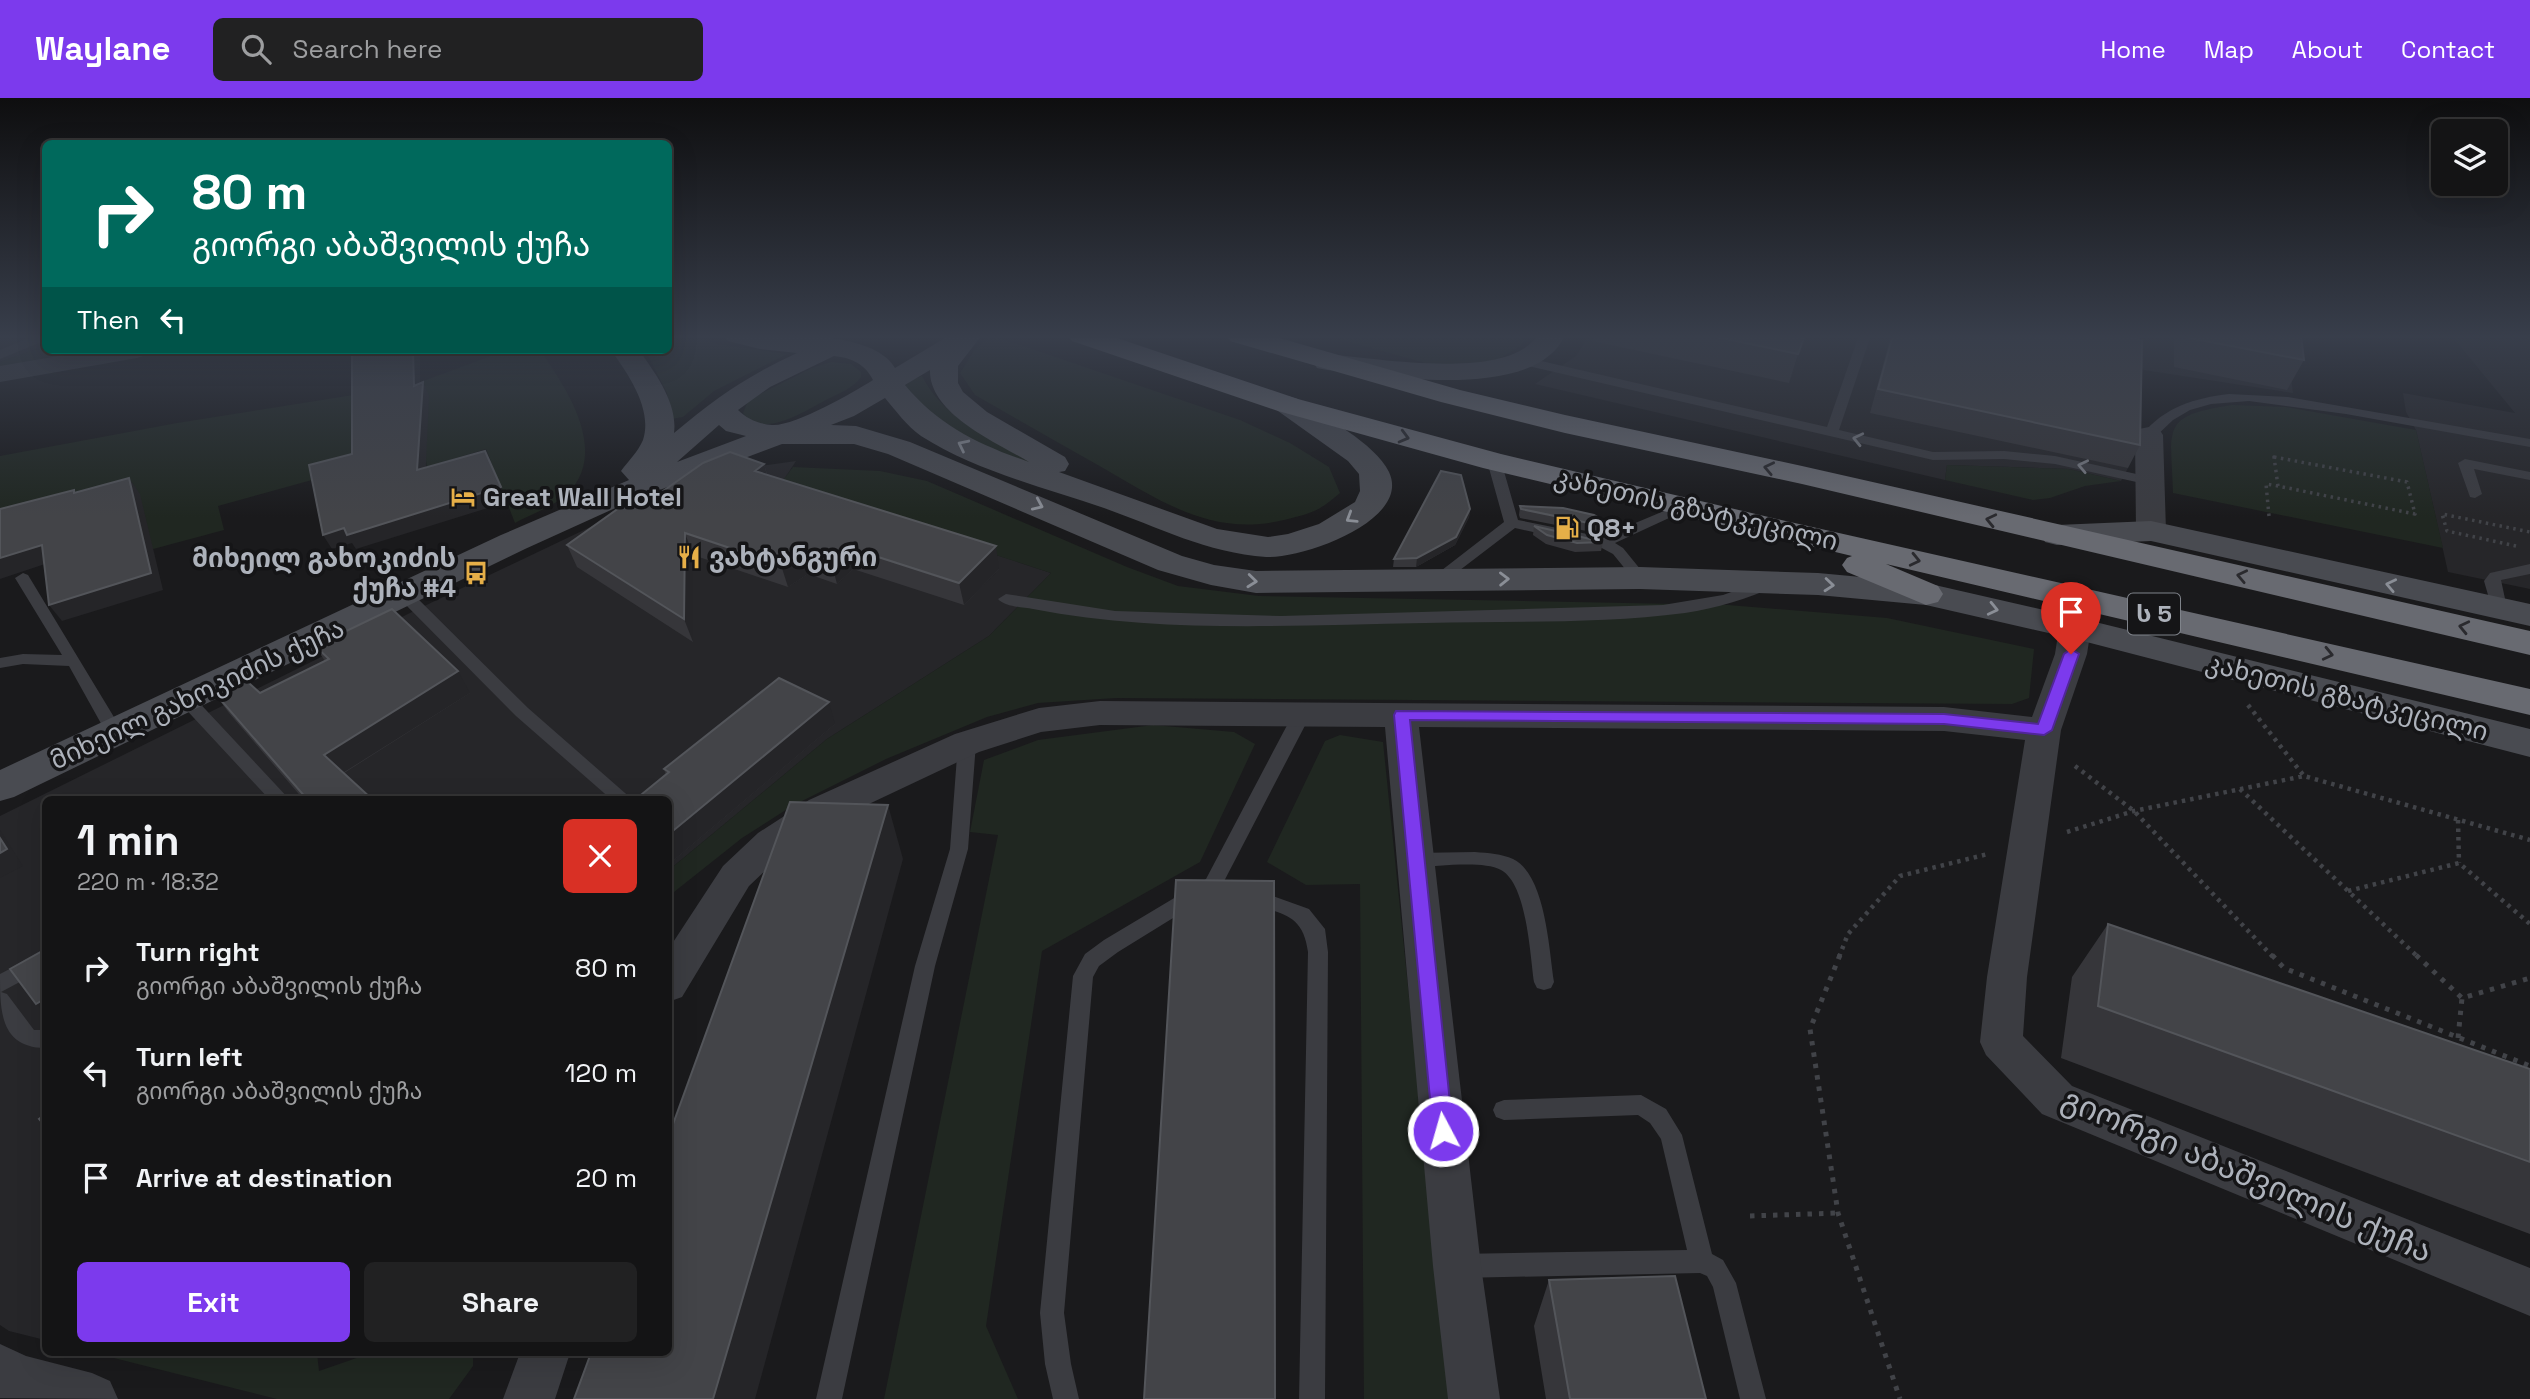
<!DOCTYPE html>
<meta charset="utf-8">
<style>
:root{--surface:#141415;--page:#212122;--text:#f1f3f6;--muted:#9d9ea0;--line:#333334;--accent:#7c3aed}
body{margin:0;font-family:"Space Grotesk","Noto Sans Georgian",sans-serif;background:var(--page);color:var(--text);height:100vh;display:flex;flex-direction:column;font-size:26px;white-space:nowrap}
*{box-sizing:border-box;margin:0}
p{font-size:23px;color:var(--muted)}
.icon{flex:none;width:38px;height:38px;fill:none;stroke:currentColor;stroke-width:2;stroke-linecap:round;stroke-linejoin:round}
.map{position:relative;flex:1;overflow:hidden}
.side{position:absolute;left:42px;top:698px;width:630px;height:560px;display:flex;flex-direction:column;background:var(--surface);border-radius:10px;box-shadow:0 7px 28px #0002,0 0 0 2px var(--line)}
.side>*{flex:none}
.guide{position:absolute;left:42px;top:42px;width:630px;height:214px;border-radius:10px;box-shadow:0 7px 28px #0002,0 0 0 2px var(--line);background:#00695c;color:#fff;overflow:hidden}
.buttons{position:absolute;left:2431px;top:21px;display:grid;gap:14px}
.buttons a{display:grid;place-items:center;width:77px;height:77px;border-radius:10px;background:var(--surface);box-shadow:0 7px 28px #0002,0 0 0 2px var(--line);font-size:35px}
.pin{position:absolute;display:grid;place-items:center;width:60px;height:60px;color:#fff;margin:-72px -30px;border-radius:50% 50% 50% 0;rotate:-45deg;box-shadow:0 0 7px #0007}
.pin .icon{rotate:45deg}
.me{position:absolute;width:77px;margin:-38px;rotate:354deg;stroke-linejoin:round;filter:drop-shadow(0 0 5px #0008)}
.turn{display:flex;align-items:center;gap:24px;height:147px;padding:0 35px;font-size:32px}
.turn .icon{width:91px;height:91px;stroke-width:2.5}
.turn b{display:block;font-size:49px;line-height:60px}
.then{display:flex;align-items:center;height:66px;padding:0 35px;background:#0003;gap:14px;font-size:26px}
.round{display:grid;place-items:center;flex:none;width:74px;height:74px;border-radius:10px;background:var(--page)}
.head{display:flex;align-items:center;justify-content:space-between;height:119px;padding:0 35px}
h1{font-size:42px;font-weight:800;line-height:52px}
.button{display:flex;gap:14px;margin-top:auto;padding:14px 35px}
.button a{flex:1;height:80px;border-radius:10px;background:var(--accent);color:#fff;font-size:28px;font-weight:800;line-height:80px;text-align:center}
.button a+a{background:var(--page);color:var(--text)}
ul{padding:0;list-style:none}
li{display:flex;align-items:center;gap:21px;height:105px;padding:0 35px}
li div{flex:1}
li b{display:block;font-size:26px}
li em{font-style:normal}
header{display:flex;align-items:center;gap:42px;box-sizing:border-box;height:98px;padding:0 35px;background:var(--accent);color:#fff}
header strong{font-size:33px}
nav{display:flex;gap:38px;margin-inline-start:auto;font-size:24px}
.search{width:490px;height:63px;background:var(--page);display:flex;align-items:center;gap:18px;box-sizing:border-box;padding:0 24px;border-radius:10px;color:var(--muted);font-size:26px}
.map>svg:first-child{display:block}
.built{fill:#262629}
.green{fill:#202721}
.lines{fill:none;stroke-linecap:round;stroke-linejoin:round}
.path-far2{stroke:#414348;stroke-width:3.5;stroke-dasharray:2.5 4.5;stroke-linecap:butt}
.path-far1{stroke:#414348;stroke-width:4.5;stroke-dasharray:3.5 5;stroke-linecap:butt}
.path{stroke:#414348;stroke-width:5;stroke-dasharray:4.5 7;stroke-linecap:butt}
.lane{fill:#3b3c41;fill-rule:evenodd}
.street{fill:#3b3c41;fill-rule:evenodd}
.secondary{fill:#494b51;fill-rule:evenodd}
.highway{fill:#686a71;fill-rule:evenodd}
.wall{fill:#36363a}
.shaded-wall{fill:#252528}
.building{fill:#434448;stroke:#53555a;stroke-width:2}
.oneway{stroke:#2a2a2e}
.oneway2{stroke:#7a7d84}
.oneway3{stroke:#8a8e96}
.route{fill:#7c3aed;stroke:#51269a;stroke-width:2}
.labels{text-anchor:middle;stroke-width:7;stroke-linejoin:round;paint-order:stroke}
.shield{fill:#151517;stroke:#7f838a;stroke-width:2}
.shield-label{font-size:24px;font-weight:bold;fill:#adb2bb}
.poi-label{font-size:26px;font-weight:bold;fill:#adb2bb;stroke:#151517;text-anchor:start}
.street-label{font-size:26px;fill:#adb2bb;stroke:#151517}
.near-street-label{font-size:32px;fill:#adb2bb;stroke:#151517}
</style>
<header>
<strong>Waylane</strong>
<div class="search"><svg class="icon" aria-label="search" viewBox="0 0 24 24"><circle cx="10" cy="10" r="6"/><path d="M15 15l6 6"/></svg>Search here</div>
<nav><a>Home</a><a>Map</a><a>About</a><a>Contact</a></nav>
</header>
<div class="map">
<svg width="2530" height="1301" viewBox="0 0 2530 1301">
<rect width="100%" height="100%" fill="#1a1a1c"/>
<!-- built -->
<path class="built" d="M0 237H45V248L0 264Z
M1586 237H2286L2293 295 2131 270 2128 370 2121 383 2069 371 1947 367 1945 382 1535 286 1576 258 1583 247Z
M2451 237H2530V491L2448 474 2416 332 2406 314 2403 295 2515 315Z
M796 363 781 386 1051 475 989 538 827 641 669 772 668 702H46L45 1242 9 1233 0 1227V718L418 511 628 411 730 372Z"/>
<!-- green -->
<path class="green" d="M669 237H695L717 246 787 256 714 293 683 319 671 321 667 295 645 252H668Z
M991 237 1240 322 1290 345 1329 369 1340 395C1318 414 1312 415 1284 422 1210 440 1158 401 1096 366 1055 343 1015 320 975 297L960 275 975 251Z
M1324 237H1529L1520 248 1491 266 1451 272Z
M45 248 46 252H102L0 270V264Z
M507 252H540C567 291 609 353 568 395 555 408 531 416 515 425L486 351 427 369 424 351 218 408 224 432 101 465 0 423V358L177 325 410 288Z
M831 264 851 266 861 274V279C853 291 837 296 824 303 805 313 761 342 743 315L748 303 756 298 812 270Z
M922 278C947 327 1006 348 1052 373L944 333 900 292 912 282Z
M2232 307 2286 309 2416 332 2443 450 2173 395C2171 329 2160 318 2232 307Z
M1947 367 2069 371 2121 383 2085 388 2050 400 2033 402 1945 382Z
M793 369 880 373 927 383 1127 469 1178 488 1259 498 1728 507 1887 520 2034 551 2029 600 2012 606 1116 600 1038 605 987 619 886 661 792 708 742 740 674 794 669 801V772L827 641 989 538 1051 475 780 386Z
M1153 627 1234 634 1255 646 1200 764 1042 853 986 1228 1018 1301H884L998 737 970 734 984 662 1038 642Z
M1340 637 1383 644 1450 1301H1364L1360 786 1306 787 1267 764 1325 643Z
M94 1255H317L319 1273 371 1255H473V1268L449 1301H277Z"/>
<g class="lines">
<!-- path-far2 -->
<path class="path-far2" d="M2274 359 2407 384 2415 416 2278 388Z
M2269 418 2266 386 2278 388
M2516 448 2447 433 2442 416 2530 434"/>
<!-- path-far1 -->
<path class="path-far1" d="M2248 607 2304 678
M2075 668 2134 713 2273 859
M2240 691 2418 859
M2458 722 2459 765
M2067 734 2134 713 2304 678 2530 742
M2348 793 2459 765 2530 826
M1839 859 1848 836 1900 778 1988 756"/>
<!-- path -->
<path class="path" d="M1840 857 1810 931 1838 1115 1900 1301
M2272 857 2284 870 2530 968
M2416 857 2462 900 2530 880
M2458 940 2462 900
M1750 1118 1838 1115"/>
<!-- lane -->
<path class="lane" d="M36 237H46V242L0 261V252Z
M1859 237H1871L1839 332 1933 354 2004 353 2055 358 2150 379 2157 383 2150 387 2055 366 2004 361 1933 362 1524 267 1518 263 1524 259 1827 329Z
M2229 296 2288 299 2530 341V349L2346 316 2249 303 2211 306 2190 312 2173 322 2154 340H2144L2142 337C2164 309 2195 300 2229 296Z
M1494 359 1501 363 1518 422 1602 439 1683 405 1688 404 1695 408 1615 445 1623 450 1645 477 1648 480 1645 483H1635L1613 456 1598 448 1515 430 1443 485H1433L1430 482 1433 479 1504 424 1487 363Z
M2465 361 2530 374V382L2474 371 2482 396 2475 400 2470 399 2458 365Z
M2530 466V476L2501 482 2507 510 2499 515 2493 514 2484 483 2490 475Z
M23 475 28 477 123 634 120 638H108L69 568 23 566 0 570V560L23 556 62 557 15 480Z
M1771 480 1779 485 1776 488C1747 501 1717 510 1685 515 1600 526 1511 523 1425 525 1294 527 1162 536 1033 511 1022 509 1005 509 998 501L1006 496 1115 513 1281 518 1663 507 1723 497Z
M405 492 411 494 528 610 633 702H612L516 618 399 500 397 497 399 494Z
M186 595 192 597 290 702H270L180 605 178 601 180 597Z
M1302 610 1311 616 1220 791 1118 854 1099 868 1093 879 1064 1215 1071 1266 1079 1301H1053L1045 1266 1040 1215 1073 878 1085 856 1104 842 1206 781 1293 616Z
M967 639 976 645 968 751 935 868 842 1301H816L915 868 950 751 958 645Z
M1475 754C1488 755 1502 756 1513 761 1546 777 1549 853 1554 884L1551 890 1544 892 1537 890 1534 884C1530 857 1527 786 1501 772 1482 762 1437 769 1415 769L1408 767 1406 762 1408 757 1415 755Z
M1253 791 1309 811 1325 831 1328 854 1325 1301H1299L1308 854C1303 814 1280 816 1246 804L1243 799 1246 794Z
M46 852V870L1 894 7 896 34 932H46V950C0 950 0 913 0 876Z
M1641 997 1666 1011 1682 1037 1712 1156 1723 1162 1736 1185 1766 1301H1740L1713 1189 1707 1178 1700 1175 1459 1180 1451 1176 1447 1168 1451 1160 1459 1156 1687 1152 1661 1041 1650 1025 1638 1017 1504 1022 1496 1019 1493 1012 1496 1005 1504 1002Z"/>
<!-- street -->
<path class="street" d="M94 252H150L146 257 137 260 0 284V268Z
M2149 329 2159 331 2163 337 2166 433 2161 439 2151 442 2141 439 2136 433 2135 337 2139 331Z
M2075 520 2086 523 2091 530 2087 556 2061 632 2027 879 2023 938 2072 988 2530 1170V1218L2042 1016 1986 957 1980 944 1987 879 2025 642 1944 633 1419 629 1481 1168 1500 1301H1448L1433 1168 1385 629 1100 627 1041 634 979 654 835 722 784 755 749 788 682 899 668 904V852L723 768 758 735 809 702 955 636 1039 610 1100 603 1944 609 2032 619 2055 556 2059 530 2064 523Z
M0 1246 26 1258 92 1275 110 1283 118 1301 0 1300Z
M520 1255H570L555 1301H503Z"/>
<!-- secondary -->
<path class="secondary" d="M725 237C765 237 873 230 895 270L950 237H982L958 268V285L963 294 987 314 1065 359 1069 366 1065 373 1059 374 1217 431 1268 439 1288 436 1319 426 1355 404 1360 393 1359 376 1348 363 1278 313 1273 307 1278 301 1288 298 1298 301C1324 319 1375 345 1389 374 1412 423 1301 461 1266 459 1207 455 1158 429 1104 410 1043 389 976 373 921 338 907 328 896 313 885 300L854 318 831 327 856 328 910 344 1182 458 1214 467 1256 473 1640 469 1818 475 1926 485 2075 519 2530 631V659L2075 541 1926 507 1818 497 1640 491 1256 495 1211 487 1158 472 888 356 854 346H782L633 402 525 451 14 699 0 703V672L501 437 629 382 621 373C628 363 638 354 643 342 653 311 628 276 611 252H639C655 275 678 305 674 335 717 299 747 278 797 255L760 251 728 243ZM834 258C852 260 865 266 873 282 854 294 793 329 772 327 759 326 747 321 738 312L770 289ZM930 272C929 316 996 344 1029 364 980 347 939 328 905 287ZM719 327 726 333 746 338 677 364Z
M1538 237H1565C1536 304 1384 278 1327 272L1317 270 1313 264 1317 258 1327 256C1375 260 1508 284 1538 237Z
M2151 423 2530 506V528L2151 443 2057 447 2045 444 2041 437 2045 430 2057 427Z"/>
<!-- highway -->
<path class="highway" d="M1068 237H1108L1298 301 1501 356 1777 421 2530 591V617L1886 466 1938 488 1943 496 1938 504 1926 507 1847 474 1842 467 1847 460 1852 458 1483 370 1278 313 1072 243Z
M1226 237H1269L1460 292 1565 317 1802 368 2530 533V557L1802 386 1565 335 1441 304 1230 243Z"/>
</g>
<!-- wall -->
<path class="wall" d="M1593 237H1807L1789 285 1592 243Z
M1891 237H2117L2140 347 2128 370 1870 315Z
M2174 237H2301L2304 262 2287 292 2174 269Z
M764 366 767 376 999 471 964 507 853 471 837 486 808 476 788 489 693 457V544L577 469 567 447Z
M1520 408 1609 426 1607 434 1602 436 1520 420 1519 417Z
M1470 411 1469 419 1455 447 1416 469H1393L1394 461Z
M1534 428 1603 444 1601 453 1575 454 1546 446 1533 437Z
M315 548 470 595 344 675 373 702H304L229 615 213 593 260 595 325 563Z
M835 626 668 767V702H645L642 696 666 677 664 671Z
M2108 826 2530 971V1136L2061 960 2072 879Z
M1549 1182 1706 1301H1546L1534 1228Z"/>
<!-- shaded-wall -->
<path class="shaded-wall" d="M0 237H15L0 243Z
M1805 237H1807L1789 285 1798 256Z
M413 252H420V302L414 288Z
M423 284 429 298 425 387 417 372Z
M485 353 507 404 356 451 352 445 332 451 323 437Z
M764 366 770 388 755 373Z
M129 380 140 396 163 492 62 523 49 507Z
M1470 411 1469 419 1455 447 1416 469 1417 460Z
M1609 426 1607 434 1602 436 1603 428Z
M685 435 693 457V544L684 521Z
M42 447 54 463 0 481V460Z
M996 448 999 471 964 507 959 485Z
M847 449 853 471 837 486 831 463Z
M802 454 808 476 788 489 781 467Z
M458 573 470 595 338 678 324 657Z
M829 604 835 626 668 767V737Z
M888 707 903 761 755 1301H713Z
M0 732 23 768 0 780Z
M46 900V915L36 906Z"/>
<!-- building -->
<path class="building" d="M1707 237H1805L1798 256Z
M1893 237H2117L2142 242 2140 347 1878 291Z
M2188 237H2301L2304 262 2189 240Z
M352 252H413L414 288 423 284 417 372 485 353 501 389 347 437 344 430 323 437 309 367 352 356Z
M730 354 764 366 755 373 996 448 959 485 847 449 831 463 802 454 781 467 685 435 684 521 567 447 640 395 663 393 703 365Z
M1441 373 1461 377 1470 411 1456 439 1417 460 1394 461Z
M129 380 151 475 49 507 42 447 0 460V411L74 392V395Z
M1520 408 1563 410 1594 417 1609 426 1603 428 1521 411Z
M1534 428 1603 444 1577 445 1547 437Z
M392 511 458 573 324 657 373 702H306L307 701 213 593 242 579 260 595 329 561 315 548Z
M779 580 829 604 668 737V702H646L649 700 642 696 669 674 664 671Z
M790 704 888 707 713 1301H574L591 1255H668V1040Z
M0 740 7 751 0 755Z
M1176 782 1274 783 1275 1301H1144Z
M2108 826 2530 971V1064L2098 908Z
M46 851V900L36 906 10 871Z
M46 1016V1029L39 1021Z
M1675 1178 1706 1301H1570L1549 1182Z"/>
<!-- one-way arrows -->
<defs><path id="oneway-chevron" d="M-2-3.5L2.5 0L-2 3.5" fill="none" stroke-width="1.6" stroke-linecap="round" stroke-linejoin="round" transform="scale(1.75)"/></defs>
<g class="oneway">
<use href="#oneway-chevron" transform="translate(1404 339) rotate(15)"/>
<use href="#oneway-chevron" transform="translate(1769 370) rotate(-168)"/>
<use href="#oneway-chevron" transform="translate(1991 422) rotate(-167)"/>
<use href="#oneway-chevron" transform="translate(1915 462) rotate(13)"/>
<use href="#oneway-chevron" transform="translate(2242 478) rotate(-168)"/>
<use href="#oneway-chevron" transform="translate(2464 529) rotate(-167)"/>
<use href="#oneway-chevron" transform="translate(2328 556) rotate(13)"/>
</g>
<g class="oneway2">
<use href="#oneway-chevron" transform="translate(1858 341) rotate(-167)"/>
<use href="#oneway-chevron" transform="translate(2083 368) rotate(-168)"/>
</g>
<g class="oneway3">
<use href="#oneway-chevron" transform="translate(963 347) rotate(-154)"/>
<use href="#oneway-chevron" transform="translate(1038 407) rotate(24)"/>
<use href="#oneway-chevron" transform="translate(1351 420) rotate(148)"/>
<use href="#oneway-chevron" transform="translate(1504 481) rotate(-1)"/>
<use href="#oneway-chevron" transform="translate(1252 483) rotate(6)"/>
<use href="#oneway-chevron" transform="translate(1829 487) rotate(5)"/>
<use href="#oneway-chevron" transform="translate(2391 487) rotate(-168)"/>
<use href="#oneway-chevron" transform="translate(1993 511) rotate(13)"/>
</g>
<!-- sky -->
<linearGradient id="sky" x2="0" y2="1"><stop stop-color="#0e0e0f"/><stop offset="0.57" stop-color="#383e4b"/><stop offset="1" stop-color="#383e4b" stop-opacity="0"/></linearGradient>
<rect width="2530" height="419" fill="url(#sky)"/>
<!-- route -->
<path class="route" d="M2071 551 2079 556 2052 632 2044 637 1944 626 1410 622 1453 1033 1450 1039 1443 1042 1436 1039 1433 1033 1394 617 1396 613 1944 616 2038 626 2064 556Z"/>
<!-- icons -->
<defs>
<g id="hotel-bare" transform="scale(1.89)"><path d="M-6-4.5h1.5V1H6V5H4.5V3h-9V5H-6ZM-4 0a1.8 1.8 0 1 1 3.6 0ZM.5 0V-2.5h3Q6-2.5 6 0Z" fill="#e6af48" stroke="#151517" stroke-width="2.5" paint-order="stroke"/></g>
<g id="fuel-bare" transform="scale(1.89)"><path d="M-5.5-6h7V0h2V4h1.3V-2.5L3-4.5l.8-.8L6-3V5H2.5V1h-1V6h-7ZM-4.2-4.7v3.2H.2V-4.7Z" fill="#e6af48" stroke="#151517" stroke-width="2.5" paint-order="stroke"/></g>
<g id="restaurant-bare" transform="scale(1.89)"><path d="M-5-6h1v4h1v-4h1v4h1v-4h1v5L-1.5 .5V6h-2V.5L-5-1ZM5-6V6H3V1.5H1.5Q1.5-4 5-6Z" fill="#e6af48" stroke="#151517" stroke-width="2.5" paint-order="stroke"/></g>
<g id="bus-bare" transform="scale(1.89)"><path d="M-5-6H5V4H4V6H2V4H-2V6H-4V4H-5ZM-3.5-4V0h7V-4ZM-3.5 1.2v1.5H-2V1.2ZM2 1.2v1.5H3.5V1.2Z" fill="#e6af48" stroke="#151517" stroke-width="2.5" paint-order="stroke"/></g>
</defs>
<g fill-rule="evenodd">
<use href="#hotel-bare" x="463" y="399"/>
<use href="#fuel-bare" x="1567" y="430"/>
<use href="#restaurant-bare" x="689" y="459"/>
<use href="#bus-bare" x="476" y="475"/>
</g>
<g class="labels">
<!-- shield labels -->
<rect class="shield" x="2128" y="495.5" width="52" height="41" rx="5"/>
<g class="shield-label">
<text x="2154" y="524">ს 5</text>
</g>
<!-- poi labels -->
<g class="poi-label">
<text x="483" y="408">Great Wall Hotel</text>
<text x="1587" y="439">Q8+</text>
<text x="709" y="468">ვახტანგური</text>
<text x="456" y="469" text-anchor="end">მიხეილ გახოკიძის<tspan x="456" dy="30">ქუჩა #4</tspan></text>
</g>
<!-- street labels -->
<g class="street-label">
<text transform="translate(1696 411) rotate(13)" y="9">კახეთის გზატკეცილი</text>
<text transform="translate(197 596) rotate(-25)" y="9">მიხეილ გახოკიძის ქუჩა</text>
<text transform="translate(2347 599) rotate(14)" y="9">კახეთის გზატკეცილი</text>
</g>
<!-- near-street labels -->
<g class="near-street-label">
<text transform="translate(2247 1077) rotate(23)" y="11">გიორგი აბაშვილის ქუჩა</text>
</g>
</g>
</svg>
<div class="buttons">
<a><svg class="icon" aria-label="layers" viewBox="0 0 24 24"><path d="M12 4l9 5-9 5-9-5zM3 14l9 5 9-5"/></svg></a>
</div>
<div class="pin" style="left:2071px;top:556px;background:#d93025"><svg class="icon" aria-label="arrive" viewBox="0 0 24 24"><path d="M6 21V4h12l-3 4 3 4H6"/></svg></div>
<svg class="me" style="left:1443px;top:1033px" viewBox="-20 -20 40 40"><circle r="17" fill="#7c3aed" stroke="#fff" stroke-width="3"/><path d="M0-11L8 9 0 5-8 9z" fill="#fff"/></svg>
<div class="guide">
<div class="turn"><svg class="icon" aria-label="right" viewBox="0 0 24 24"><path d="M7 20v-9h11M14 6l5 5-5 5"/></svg><div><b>80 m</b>გიორგი აბაშვილის ქუჩა</div></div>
<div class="then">Then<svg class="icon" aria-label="left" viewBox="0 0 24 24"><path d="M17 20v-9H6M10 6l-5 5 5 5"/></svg></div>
</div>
<section class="side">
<div class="head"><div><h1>1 min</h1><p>220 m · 18:32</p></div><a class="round" style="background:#d93025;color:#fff"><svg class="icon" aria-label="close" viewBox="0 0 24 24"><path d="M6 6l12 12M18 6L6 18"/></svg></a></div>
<ul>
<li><svg class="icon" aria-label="right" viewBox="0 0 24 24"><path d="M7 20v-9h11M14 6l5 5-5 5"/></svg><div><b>Turn right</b><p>გიორგი აბაშვილის ქუჩა</p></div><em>80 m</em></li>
<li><svg class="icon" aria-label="left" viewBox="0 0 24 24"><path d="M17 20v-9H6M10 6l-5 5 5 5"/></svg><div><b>Turn left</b><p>გიორგი აბაშვილის ქუჩა</p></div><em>120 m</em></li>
<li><svg class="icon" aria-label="arrive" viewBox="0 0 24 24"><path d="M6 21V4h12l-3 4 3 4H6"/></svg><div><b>Arrive at destination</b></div><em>20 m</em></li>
</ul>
<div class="button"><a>Exit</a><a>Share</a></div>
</section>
</div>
